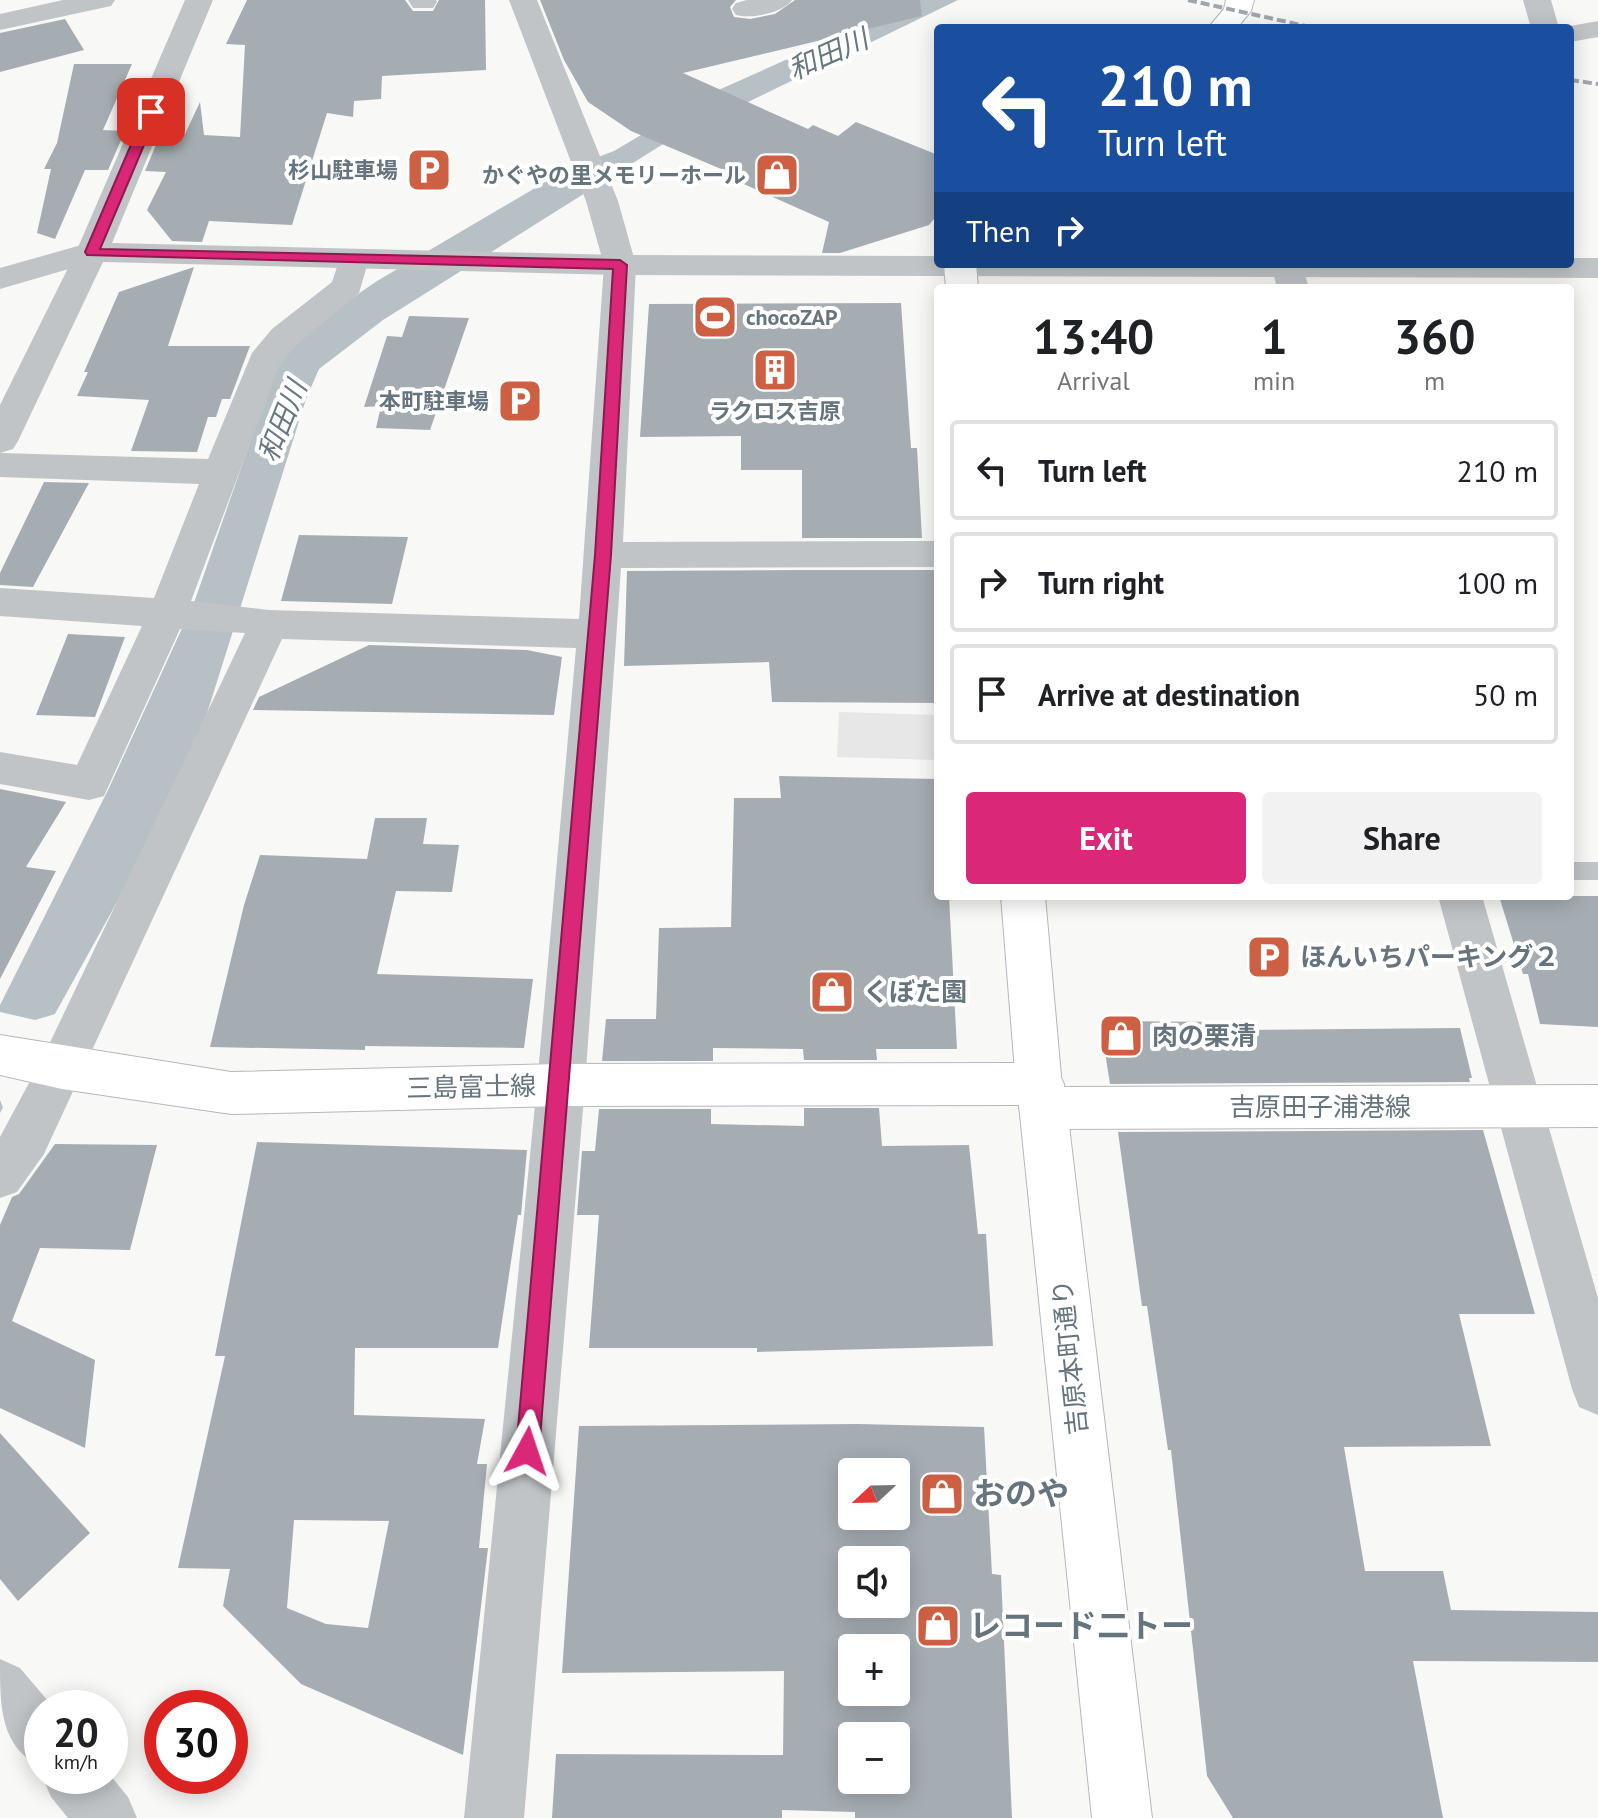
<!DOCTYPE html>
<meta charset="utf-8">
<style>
:root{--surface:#fff;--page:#f2f2f2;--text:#202124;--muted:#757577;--line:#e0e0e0;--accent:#db2777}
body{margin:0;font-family:"PT Sans","Noto Sans JP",sans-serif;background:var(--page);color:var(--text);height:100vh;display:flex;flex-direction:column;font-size:30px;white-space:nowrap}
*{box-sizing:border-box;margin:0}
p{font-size:26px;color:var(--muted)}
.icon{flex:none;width:44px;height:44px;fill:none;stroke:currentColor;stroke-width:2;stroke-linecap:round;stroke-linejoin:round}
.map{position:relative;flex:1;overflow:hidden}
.sheet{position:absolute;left:934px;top:284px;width:640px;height:616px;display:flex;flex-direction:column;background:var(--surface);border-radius:8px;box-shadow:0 4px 20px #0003}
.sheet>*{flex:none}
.hud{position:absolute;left:934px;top:24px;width:640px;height:244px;border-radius:8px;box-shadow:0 4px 20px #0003;background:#1a4fa0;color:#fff;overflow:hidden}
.needle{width:52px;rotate:248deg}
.tools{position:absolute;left:838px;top:1458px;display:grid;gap:16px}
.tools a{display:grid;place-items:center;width:72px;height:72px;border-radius:8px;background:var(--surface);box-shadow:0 4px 20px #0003;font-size:40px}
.speed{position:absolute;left:24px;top:1690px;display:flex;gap:16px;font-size:40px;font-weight:700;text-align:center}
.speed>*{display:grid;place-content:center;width:104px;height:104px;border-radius:50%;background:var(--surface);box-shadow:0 4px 20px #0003;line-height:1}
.speed small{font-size:20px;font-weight:400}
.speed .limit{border:12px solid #d22;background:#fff;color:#111}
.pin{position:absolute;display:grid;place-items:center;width:68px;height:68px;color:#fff;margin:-34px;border-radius:16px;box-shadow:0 4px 12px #0006}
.me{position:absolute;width:88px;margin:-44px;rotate:5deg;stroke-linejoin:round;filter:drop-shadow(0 0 6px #0008)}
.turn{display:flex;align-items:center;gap:28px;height:168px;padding:0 32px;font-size:36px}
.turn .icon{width:104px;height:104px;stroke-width:2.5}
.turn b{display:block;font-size:56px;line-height:68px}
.then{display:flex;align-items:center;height:76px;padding:0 32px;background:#0003;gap:16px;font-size:30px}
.eta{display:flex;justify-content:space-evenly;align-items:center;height:136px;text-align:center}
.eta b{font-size:48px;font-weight:700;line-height:56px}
.cta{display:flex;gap:16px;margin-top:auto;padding:16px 32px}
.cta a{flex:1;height:92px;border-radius:8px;background:var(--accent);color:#fff;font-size:32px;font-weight:700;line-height:92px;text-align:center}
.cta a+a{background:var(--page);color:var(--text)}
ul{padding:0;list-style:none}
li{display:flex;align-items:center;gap:24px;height:100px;margin:0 16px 12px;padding:0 16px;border:4px solid var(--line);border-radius:8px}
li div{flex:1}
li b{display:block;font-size:30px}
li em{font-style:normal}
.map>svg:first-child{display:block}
.built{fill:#e6e7e6}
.water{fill:#b7c1c5}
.pier{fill:#f8f8f6}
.building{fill:#a6adb2;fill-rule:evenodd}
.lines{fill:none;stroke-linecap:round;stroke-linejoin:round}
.secondary-casing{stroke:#b3b8bb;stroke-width:2}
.primary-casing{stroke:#b4b8bb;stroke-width:2}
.service{fill:#c0c4c7;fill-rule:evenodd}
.minor{fill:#c0c4c7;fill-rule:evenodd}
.tertiary{fill:#c0c4c7;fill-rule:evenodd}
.secondary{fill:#fff;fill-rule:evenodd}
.primary{fill:#fff;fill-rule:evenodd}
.rail{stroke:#a0a6ab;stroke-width:4;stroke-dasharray:9 4;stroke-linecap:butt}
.route{fill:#db2777;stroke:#8e194d;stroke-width:2}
.labels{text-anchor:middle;stroke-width:8;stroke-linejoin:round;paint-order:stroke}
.far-poi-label{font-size:22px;font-weight:bold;fill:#66747d;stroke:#fff;text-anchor:end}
.poi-label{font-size:26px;font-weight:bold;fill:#66747d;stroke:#fff;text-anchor:start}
.street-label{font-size:26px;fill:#66747d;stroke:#fff}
.water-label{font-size:28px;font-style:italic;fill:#67787f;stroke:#fff}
.near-poi-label{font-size:32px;font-weight:bold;fill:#66747d;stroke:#fff;text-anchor:start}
</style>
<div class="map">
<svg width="1598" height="1818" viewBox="0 0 1598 1818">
<rect width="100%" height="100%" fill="#f8f8f6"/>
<!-- built -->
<path class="built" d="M839 712 937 715 938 760 837 757Z"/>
<!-- water -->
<path class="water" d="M920 0H958L668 141 383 320 319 369 306 399 198 742 132 875 0 1113V1005L109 788 195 600 277 365 306 330 377 281 569 168 614 151 714 92Z"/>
<!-- pier -->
<path class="pier" d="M0 1012 35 1020 62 1012 5 1113 0 1100Z"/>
<!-- building -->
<path class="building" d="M247 0H405L413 11H433L439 0H485L486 70 382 76 381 99 354 101 353 117 327 113 292 225 209 221 202 242 172 241 147 210 166 172 145 171 161 133 185 134 200 102 204 135 240 137 245 45 226 44Z
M540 0H736L730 7 734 17 750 19 775 14 795 0H920L922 16 683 73 808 129 813 125 838 136 856 122 938 155V214L929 225 840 253H822L829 222 728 177 733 174 631 131 588 102 564 60Z
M65 19 84 50 0 72V33Z
M74 64H132L103 130 125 131 108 170H85L55 239 37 233 51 169H44L57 143Z
M194 267 168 346H250L230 399H222L216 417H208L197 452 131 451 149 400 77 396 88 372H84L119 292Z
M901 303 911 448H917L922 538H802V470H741V436L640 437 649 304Z
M409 316 469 318 430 430 376 428 381 406 364 407 387 336 402 337Z
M44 482 89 483 33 587 0 585V573Z
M299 535 408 537 392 604 281 601Z
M802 570H938V703L772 702 769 662 624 666 627 571Z
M68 634 125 637 95 717 36 715Z
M369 645 527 650 562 657 554 715 253 710 259 697Z
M779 776 938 779V896H949L957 1049H876L877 1060H804L803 1049 713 1048V1061H602L606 1019H656L659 928 731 927 734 798H781Z
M0 789 66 802 26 867 56 871 0 979Z
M375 818H427L423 844 459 845 452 892 396 891 377 974 533 979 524 1048 365 1046V1050L210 1047 244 905 260 855 367 859Z
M1499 896H1598V1027L1540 1024 1528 974H1523Z
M1100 1021 1234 1022 1236 1030 1460 1028 1472 1078H1469L1470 1082 1110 1084Z
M804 1108H879L882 1146 969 1145 978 1234H986L993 1346 757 1352V1348H589L599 1215H577L582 1151H595L599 1109H711V1124L804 1126Z
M1483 1130 1535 1314H1459L1491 1446 1344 1447 1365 1571H1443L1451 1610 1598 1612V1662L1413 1661 1443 1818H1233L1207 1776 1171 1450H1168L1147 1306H1142L1118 1132Z
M257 1142 527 1150 521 1215H518L498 1348H355L354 1415 485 1419 477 1464H487L479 1548H488L463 1755 301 1684 223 1606 230 1569 178 1568 225 1356H215ZM294 1520 389 1521 368 1628 326 1624 287 1608Z
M55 1144 157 1145 130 1250 40 1248 12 1321 95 1360 85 1448 0 1408V1225L12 1197 19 1194Z
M858 1424 984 1427 992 1574 1001 1575 1012 1818H855V1812L782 1810V1818H552L556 1754 783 1755 784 1671 562 1673 579 1426ZM852 1472H896V1516H852ZM852 1560H896V1604H852ZM852 1648H896V1692H852ZM852 1736H896V1780H852Z
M0 1433 90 1533 18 1601 0 1579Z"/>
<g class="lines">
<!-- secondary casing -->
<g class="secondary-casing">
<path id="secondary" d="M1226 0H1254L1251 11 1237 28H1208L1224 9Z
M944 264H976L978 288H946Z
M1001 896H1045L1062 1087 1598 1085V1127L1043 1129 1026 1123 1019 1108 1023 1099 1016 1084Z"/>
</g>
<!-- primary casing -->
<g class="primary-casing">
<path id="primary" d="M0 1035 231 1072 561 1064 1040 1063 1057 1069 1064 1084 1152 1818H1092L1019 1105 561 1106 231 1114 62 1089 0 1075Z"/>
</g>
<!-- service -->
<path class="service" d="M1570 862H1598V880H1570Z"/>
<!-- minor -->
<path class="minor" d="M63 0H115L111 6 0 30V14Z
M408 0H436L437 2 433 8H413Z
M509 0H537L618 201 636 265 623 542 938 541V567L621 568 585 1085 524 1818H464L537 1085 576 648 282 639 44 1154 17 1192 0 1198V1137L45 1053 245 633 180 629 104 796 89 800 0 784V752L77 765 142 626 0 616V588L154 598 199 484 0 477V453L208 459 252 353 272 329 332 282 342 252 353 249 364 252 369 259 359 293 296 345 280 364 191 601 269 610 579 619 604 265 586 201Z
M747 0H792C783 13 751 19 736 15L732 9 736 3Z
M1523 0H1551L1559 28H1531Z
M1598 21V37L1570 42V28H1559Z
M92 242 103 245 108 252 103 259 0 289V268Z
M1274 264H1302L1309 288H1277L1272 268Z
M1438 896H1482L1598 1298V1415L1579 1407 1572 1389Z"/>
<!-- tertiary -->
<path class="tertiary" d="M185 0H213L112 243 620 255 938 256V264H1570V258H1598V278L620 275 103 262 18 441 13 449 0 453V405L76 252Z
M0 1659 20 1668 54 1708H42V1768C0 1746 0 1709 0 1659Z
M110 1775 128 1797 137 1818H68L51 1797 42 1776Z"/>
<!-- secondary -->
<use href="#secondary" class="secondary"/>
<!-- primary -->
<use href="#primary" class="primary"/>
<!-- rail -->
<path class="rail" d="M1188 0 1315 28
M1570 80 1598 84"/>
</g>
<!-- route -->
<path class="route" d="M151 109 158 112 100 249 620 260 627 265 611 555 539 1451 535 1459 527 1462 520 1459 516 1451 595 555 613 269 87 255 85 252 145 112Z"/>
<!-- icons -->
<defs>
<g id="parking-square" transform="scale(2.3)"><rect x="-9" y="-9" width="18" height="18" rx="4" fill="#cd6042" stroke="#fff"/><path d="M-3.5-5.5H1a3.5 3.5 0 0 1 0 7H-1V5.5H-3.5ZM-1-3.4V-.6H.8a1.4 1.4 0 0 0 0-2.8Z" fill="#fff"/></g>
<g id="shop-square" transform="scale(2.3)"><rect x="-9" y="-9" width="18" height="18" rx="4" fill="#cd6042" stroke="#fff"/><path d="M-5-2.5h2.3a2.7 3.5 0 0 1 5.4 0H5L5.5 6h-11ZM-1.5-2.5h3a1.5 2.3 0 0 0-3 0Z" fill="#fff"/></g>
<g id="stadium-square" transform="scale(2.3)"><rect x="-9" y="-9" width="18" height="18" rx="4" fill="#cd6042" stroke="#fff"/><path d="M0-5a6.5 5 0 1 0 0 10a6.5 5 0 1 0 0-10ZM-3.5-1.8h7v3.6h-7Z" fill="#fff"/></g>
<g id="building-square" transform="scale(2.3)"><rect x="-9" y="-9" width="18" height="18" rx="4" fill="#cd6042" stroke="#fff"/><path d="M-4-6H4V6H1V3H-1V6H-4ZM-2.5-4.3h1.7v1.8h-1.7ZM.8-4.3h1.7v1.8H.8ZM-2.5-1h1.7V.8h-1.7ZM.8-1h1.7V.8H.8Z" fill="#fff"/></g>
</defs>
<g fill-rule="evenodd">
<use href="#parking-square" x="429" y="170"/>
<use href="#shop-square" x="777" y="175"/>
<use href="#stadium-square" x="715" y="317"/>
<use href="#building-square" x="775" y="370"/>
<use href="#parking-square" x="520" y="401"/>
<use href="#parking-square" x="1269" y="957"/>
<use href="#shop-square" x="832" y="992"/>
<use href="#shop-square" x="1121" y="1036"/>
<use href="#shop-square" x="942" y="1494"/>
<use href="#shop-square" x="938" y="1626"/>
</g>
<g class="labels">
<!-- far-poi labels -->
<g class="far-poi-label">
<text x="398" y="178">杉山駐車場</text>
<text x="746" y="183">かぐやの里メモリーホール</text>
<text x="746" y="325" text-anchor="start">chocoZAP</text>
<text x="489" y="409">本町駐車場</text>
<text x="775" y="419" text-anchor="middle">ラクロス吉原</text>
</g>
<!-- poi labels -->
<g class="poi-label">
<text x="1300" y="966">ほんいちパーキング２</text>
<text x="863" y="1001">くぼた園</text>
<text x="1152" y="1045">肉の栗清</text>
</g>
<!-- street labels -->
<g class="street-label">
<text transform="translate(471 1087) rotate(-1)" y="9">三島富士線</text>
<text x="1320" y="1116">吉原田子浦港線</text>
<text transform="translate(1070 1357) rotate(-96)" y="9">吉原本町通り</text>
</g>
<!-- water labels -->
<g class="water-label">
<text transform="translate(828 54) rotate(-24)" y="10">和田川</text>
<text transform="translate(282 421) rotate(-68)" y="10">和田川</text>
</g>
<!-- near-poi labels -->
<g class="near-poi-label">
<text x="973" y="1505">おのや</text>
<text x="969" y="1637">レコード二トー</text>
</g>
</g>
</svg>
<div class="tools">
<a><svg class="needle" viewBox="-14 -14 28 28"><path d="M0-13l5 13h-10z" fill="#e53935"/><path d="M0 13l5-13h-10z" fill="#757577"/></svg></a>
<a><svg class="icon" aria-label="sound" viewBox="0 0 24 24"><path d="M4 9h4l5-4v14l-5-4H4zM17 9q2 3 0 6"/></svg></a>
<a>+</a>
<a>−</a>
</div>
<div class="speed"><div>20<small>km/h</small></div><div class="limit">30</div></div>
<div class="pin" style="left:151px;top:112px;background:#d93025"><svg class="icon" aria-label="arrive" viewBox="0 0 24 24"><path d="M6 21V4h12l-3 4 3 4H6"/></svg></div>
<svg class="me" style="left:527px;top:1451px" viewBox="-20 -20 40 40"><path d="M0-17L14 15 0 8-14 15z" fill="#db2777" stroke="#fff" stroke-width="4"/></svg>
<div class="hud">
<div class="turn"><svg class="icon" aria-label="left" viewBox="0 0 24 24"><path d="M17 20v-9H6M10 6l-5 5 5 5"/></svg><div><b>210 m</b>Turn left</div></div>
<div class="then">Then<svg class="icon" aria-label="right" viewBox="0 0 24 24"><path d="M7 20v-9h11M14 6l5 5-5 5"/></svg></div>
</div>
<section class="sheet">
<div class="eta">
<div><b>13:40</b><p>Arrival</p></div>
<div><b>1</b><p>min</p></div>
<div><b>360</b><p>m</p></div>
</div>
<ul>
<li><svg class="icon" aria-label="left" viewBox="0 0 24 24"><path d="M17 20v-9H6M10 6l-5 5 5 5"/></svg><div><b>Turn left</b></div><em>210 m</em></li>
<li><svg class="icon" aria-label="right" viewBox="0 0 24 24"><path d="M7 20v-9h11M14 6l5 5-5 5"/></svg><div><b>Turn right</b></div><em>100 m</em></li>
<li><svg class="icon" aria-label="arrive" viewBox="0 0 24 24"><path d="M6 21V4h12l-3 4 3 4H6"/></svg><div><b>Arrive at destination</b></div><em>50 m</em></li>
</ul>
<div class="cta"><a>Exit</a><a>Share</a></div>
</section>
</div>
